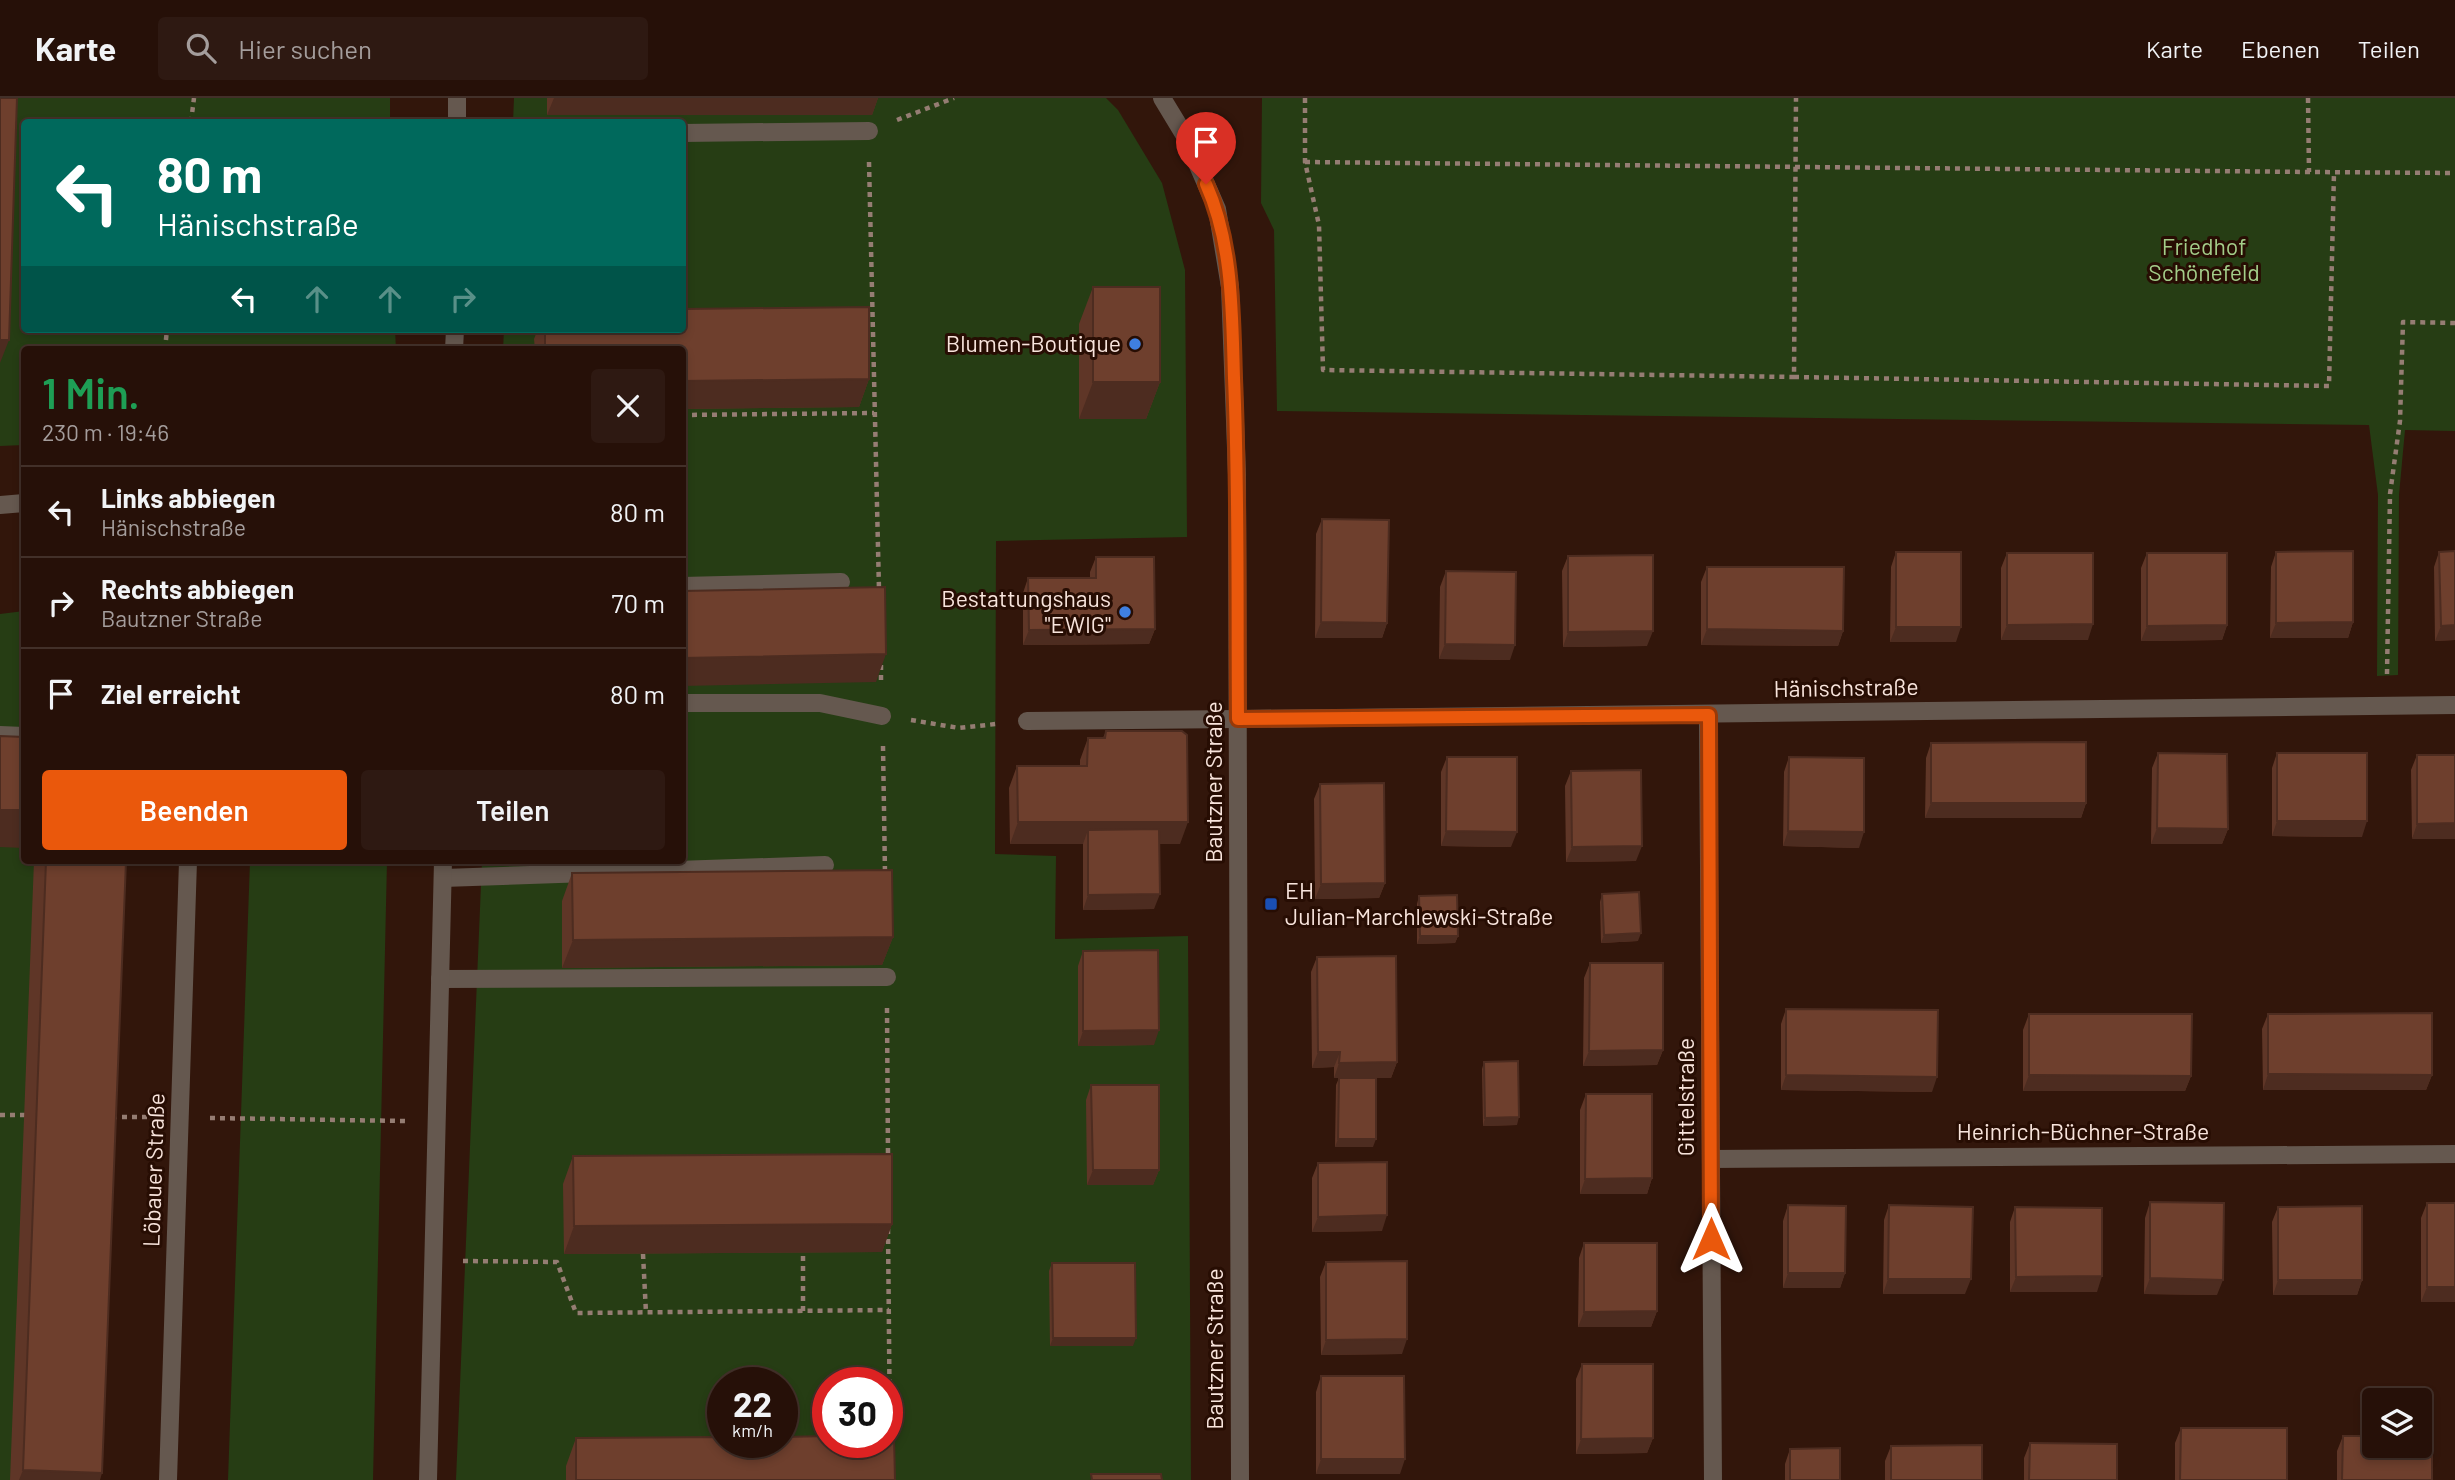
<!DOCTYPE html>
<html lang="de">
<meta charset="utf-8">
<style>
:root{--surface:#261008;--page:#2e1912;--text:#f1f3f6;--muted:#a49d9c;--line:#423029;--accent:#ea580c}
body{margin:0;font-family:Barlow,sans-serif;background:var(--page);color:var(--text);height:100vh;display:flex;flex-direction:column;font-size:26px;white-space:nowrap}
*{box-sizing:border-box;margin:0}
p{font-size:23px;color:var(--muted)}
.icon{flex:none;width:38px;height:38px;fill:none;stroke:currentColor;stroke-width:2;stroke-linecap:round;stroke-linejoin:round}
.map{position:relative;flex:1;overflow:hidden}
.sheet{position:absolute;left:21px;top:248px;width:665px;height:518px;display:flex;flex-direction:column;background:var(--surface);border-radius:7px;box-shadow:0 4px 10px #0003,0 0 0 2px var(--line)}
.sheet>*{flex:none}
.banner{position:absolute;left:21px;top:21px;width:665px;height:214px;border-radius:7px;box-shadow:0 4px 10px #0003,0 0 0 2px var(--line);background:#00695c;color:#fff;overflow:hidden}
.tools{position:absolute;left:2362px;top:1290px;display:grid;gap:14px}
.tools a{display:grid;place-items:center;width:70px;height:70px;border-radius:7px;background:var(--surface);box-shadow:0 4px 10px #0003,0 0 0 2px var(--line);font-size:35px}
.speed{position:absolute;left:707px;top:1269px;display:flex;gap:14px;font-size:35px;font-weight:700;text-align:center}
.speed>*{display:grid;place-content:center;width:91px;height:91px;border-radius:50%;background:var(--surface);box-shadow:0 4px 10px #0003,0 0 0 2px var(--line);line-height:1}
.speed small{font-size:18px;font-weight:400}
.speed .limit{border:10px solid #d22;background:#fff;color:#111}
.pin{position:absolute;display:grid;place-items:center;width:60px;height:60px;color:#fff;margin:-72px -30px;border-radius:50% 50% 50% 0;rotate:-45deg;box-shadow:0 0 7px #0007}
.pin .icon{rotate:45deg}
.me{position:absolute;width:77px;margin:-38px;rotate:0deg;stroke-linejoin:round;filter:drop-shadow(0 0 5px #0008)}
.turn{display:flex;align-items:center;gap:24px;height:147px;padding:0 21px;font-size:32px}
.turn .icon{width:91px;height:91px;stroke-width:2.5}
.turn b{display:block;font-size:49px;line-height:60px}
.lanes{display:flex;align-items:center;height:66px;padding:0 21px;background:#0003;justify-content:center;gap:35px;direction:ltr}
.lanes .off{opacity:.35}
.round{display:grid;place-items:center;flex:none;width:74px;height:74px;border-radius:7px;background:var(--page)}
.headline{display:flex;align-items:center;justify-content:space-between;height:119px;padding:0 21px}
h1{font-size:42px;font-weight:600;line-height:52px;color:#1e9e55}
.action{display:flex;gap:14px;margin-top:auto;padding:14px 21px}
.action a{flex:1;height:80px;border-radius:7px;background:var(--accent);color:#fff;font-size:28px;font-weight:600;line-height:80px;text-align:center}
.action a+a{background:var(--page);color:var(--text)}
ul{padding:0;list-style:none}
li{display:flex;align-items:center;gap:21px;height:91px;padding:0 21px;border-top:2px solid var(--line)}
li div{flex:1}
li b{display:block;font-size:26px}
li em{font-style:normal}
header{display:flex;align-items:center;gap:42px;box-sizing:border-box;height:98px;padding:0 35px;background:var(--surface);border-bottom:2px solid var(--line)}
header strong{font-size:33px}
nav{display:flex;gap:38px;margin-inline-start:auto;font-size:24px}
.search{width:490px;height:63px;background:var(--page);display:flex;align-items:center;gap:18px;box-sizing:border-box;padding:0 24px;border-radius:7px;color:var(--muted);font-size:26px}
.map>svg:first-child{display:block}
.green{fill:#263d14;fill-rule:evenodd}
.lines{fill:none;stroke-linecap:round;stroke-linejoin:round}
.path{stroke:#957d73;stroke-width:4.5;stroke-dasharray:5 5;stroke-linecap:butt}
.lane{stroke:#65584f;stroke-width:18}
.street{stroke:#65584f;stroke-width:18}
.wall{fill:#5f3627}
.shaded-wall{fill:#4d2c20}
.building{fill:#6e3f2d;stroke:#4d2c20;stroke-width:2}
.route-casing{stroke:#983908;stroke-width:18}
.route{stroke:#ea580c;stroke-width:12}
.shop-dot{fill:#3f7fe0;stroke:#270d03;stroke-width:2.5}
.transit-dot{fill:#1a4fb4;stroke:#270d03;stroke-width:2.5}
.labels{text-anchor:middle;stroke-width:6;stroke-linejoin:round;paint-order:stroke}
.park-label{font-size:23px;fill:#a3cd89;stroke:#270d03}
.poi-label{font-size:23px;fill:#f8e4dc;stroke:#270d03;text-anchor:end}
.street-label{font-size:23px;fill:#f8e4dc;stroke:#270d03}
</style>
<header>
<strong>Karte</strong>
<div class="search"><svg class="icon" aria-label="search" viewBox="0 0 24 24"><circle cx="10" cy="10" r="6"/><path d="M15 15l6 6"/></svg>Hier suchen</div>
<nav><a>Karte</a><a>Ebenen</a><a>Teilen</a></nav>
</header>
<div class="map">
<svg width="2455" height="1382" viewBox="0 0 2455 1382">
<rect width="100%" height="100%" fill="#32160b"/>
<!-- green -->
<path class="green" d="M0 0H390V24H24V231H395L396 252H24V347L0 348Z
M514 0H1106L1118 12 1162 85 1185 172 1187 439 996 443 995 756 1056 758 1055 841 1188 838 1191 1382H456L482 763H682V252H503L504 231H682V24H513ZM723 1284H782V1344H723ZM828 1284H887V1344H828Z
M1262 0H2455V333L2405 332 2399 397 2398 577 2377 578 2378 397 2369 327 1277 313 1274 132 1261 105Z
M24 513V763H71L52 1382H0V516Z
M250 763H387L373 1382H228Z"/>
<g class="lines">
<!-- path -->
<path class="path" d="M1305 0V64L1319 127 1323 272 1794 279 1796 0
M2308 0 2309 74 2455 75
M897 22 954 0
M191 24 194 0
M630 24V17
M869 64 879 492
M1305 64 2309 74
M165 252 167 231
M1794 279 2329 288 2334 74
M682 317 874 315
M881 567V587
M2387 576 2390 396 2400 323 2403 224 2455 225
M911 622 959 630 996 626
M883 648 885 776
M887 910 888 1059
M0 1017H25
M112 1019H149
M210 1020 405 1023
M888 1131 890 1343
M643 1156 646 1215
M463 1163 557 1164 576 1215 889 1212
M803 1213V1155"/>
<!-- lane -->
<path class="lane" d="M682 35 869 33
M682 488 841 484
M682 605H820L882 618
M1027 623 1238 621
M0 637 24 638
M443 780 825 767
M440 881 887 879"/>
<!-- street -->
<path class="street" d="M457 0V24
M1162 0 1185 38 1217 111 1230 189 1237 377 1240 1382
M454 252 455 231
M0 407 24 405
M1708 617 1713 1382
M1238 621 2455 607
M1711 1061 2455 1056
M168 1382 188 763
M428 1382 443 763"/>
</g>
<!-- wall -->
<path class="wall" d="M547 0H878L872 17H547Z
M1093 189 1160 284 1146 321H1079V226Z
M538 231H682L869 281 859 309 682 311V252H535L534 241Z
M1322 421 1387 525 1382 540H1315L1316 436Z
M1896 454 1956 544H1890L1891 469Z
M2276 454 2353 524 2348 540H2270L2271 469Z
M2439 454 2455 542 2435 543 2434 469Z
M2007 455 2088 542H2001V470Z
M2147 455 2227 527 2222 542 2141 543V470Z
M1568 458 1647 548 1563 549 1562 473Z
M1096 459 1155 531 1149 546 1023 547V495L1028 480H1090V474Z
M1707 469 1843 533 1838 548 1701 547V484Z
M1446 473 1510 562 1439 561 1440 489Z
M1106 633 1180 746H1159L1154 811 1083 812V746H1010L1009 690 1017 668H1080V662L1088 640H1103Z
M1931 645 2086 705 2081 720H1925L1926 660Z
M2158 655 2228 731 2222 746H2151L2152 670Z
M2277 655 2362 739 2272 738V670Z
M2417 657H2455L2412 741 2411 672Z
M1447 659 1511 749 1441 748V674Z
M1789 659 1859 750 1783 748 1784 674Z
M1571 673 1636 763 1566 764 1565 688Z
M1320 686 1385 785 1379 800 1315 801 1314 701Z
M34 763H126L100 1382H10Z
M572 775 893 839 882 867 562 870V803Z
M1602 796 1638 843 1601 845 1600 804Z
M1419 798 1458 838 1455 845 1417 846V806Z
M1083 853 1154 947 1078 948V868Z
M1317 859 1397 964 1391 980H1359L1373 1049H1335L1336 987 1339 980H1334V969L1312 970 1311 874Z
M1590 865 1663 952 1657 967 1583 968 1584 880Z
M1786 911 1932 994 1781 992V926Z
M2029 916 2191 978 2185 993H2023V932Z
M2268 916 2432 977 2426 992H2263L2262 931Z
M1484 964 1517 1027 1483 1028 1482 971Z
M1091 987 1159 1072 1153 1087H1087L1086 1002Z
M1586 996 1652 1080 1647 1096H1580V1012Z
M573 1058 892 1126 882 1154 564 1156 563 1086Z
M1318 1065 1382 1133 1312 1134V1080Z
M2150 1104 2217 1197 2144 1196 2145 1120Z
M2427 1105 2455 1204H2421V1120Z
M1788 1107 1845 1175 1840 1190H1783V1123Z
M1889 1107 1965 1196H1883L1884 1122Z
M2015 1109 2097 1194H2010V1124Z
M2278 1109 2362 1182 2357 1197H2273L2272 1124Z
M1584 1145 1657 1213 1651 1229H1578L1579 1160Z
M1326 1164 1402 1256 1321 1257 1320 1179Z
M1052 1165 1133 1248H1050L1049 1173Z
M1582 1266 1653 1340 1647 1355 1576 1356V1281Z
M1321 1278 1400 1376H1316V1294Z
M2181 1330 2287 1382H2175V1345Z
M2343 1338 2432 1382H2337V1353Z
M576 1340 895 1382H566V1368Z
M2030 1345 2117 1382H2024V1360Z
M1891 1348 1982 1382H1885V1363Z
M1790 1351 1840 1382H1785V1366Z"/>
<!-- shaded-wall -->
<path class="shaded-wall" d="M554 0H878L872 17H547Z
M0 242H9L0 265Z
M869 281 859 309 682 311V283Z
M1093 284H1160L1146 321H1079Z
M1321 524 1387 525 1382 540H1315Z
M2353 524 2348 540H2270L2276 525Z
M2093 526 2088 542H2001L2007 527Z
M2227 527 2222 542 2141 543 2147 528Z
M2455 527V542L2435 543 2441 528Z
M1896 529H1961L1956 544H1890Z
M1155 531 1149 546 1023 547 1029 532Z
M1707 531 1843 533 1838 548 1701 547Z
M1653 533 1647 548 1563 549 1568 534Z
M1445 546 1515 547 1510 562 1439 561Z
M886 556 876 584 682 588V560Z
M1931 705H2086L2081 720H1925Z
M0 712H24V750L0 749Z
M2277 723H2367L2362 739 2272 738Z
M1018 724H1188L1180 746H1088V732L1083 746H1010Z
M2455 725V741H2412L2417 726Z
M2157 730 2228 731 2222 746H2151Z
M1446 733 1517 734 1511 749 1441 748Z
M1788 733 1864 734 1859 750 1783 748Z
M1642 748 1636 763 1566 764 1572 749Z
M1385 785 1379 800 1315 801 1321 786Z
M1160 796 1154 811 1083 812 1088 797Z
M1641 835 1638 843 1601 845 1604 837Z
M1420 838H1458L1455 845 1417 846Z
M893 839 882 867 562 870 573 842Z
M1159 932 1154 947 1078 948 1083 933Z
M1663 952 1657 967 1583 968 1589 953Z
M1318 954H1340L1334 969 1312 970Z
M1397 964 1391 980H1334L1339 965Z
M2268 976 2432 977 2426 992H2263Z
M1786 977 1937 979 1932 994 1781 992Z
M2029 977 2191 978 2185 993H2023Z
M1519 1019 1517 1027 1483 1028 1485 1020Z
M1338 1041H1376L1373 1049H1335Z
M1093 1072H1159L1153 1087H1087Z
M1652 1080 1647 1096H1580L1585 1081Z
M1387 1117 1382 1133 1312 1134 1318 1119Z
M892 1126 882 1154 564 1156 574 1128Z
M1788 1175H1845L1840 1190H1783Z
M2102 1178 2097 1194H2010L2016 1179Z
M2150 1180 2223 1182 2217 1197 2144 1196Z
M1888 1181H1971L1965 1196H1883Z
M2278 1182H2362L2357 1197H2273Z
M2427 1189H2455V1204H2421Z
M1657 1213 1651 1229H1578L1584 1214Z
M1053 1240H1136L1133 1248H1050Z
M1407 1241 1402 1256 1321 1257 1326 1242Z
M1653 1340 1647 1355 1576 1356 1581 1341Z
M1321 1361H1405L1400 1376H1316Z
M23 1372 102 1375 100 1382H19Z"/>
<!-- building -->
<path class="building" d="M0 0H17L9 242H0Z
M1093 189H1160V284H1093Z
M869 209V281L682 283V252H545V231H682V211Z
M1322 421 1389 422 1387 525 1321 524Z
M2353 453V524L2276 525V454Z
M2455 453V527L2441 528 2439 454Z
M1896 454H1961V529H1896Z
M2007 455H2093V526L2007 527Z
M2147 455H2227V527L2147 528Z
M1653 457V533L1568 534V458Z
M1096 459H1154L1155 531 1029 532 1028 480H1096Z
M1707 469H1844L1843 533 1707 531Z
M1446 473 1516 474 1515 547 1445 546Z
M885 489 886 556 682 560V493Z
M1106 633H1182L1187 637 1188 724H1018L1017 668H1087L1088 640H1105Z
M0 638 24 639V712H0Z
M2086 644V705H1931V645Z
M2158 655 2227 656 2228 731 2157 730Z
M2277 655H2367V723H2277Z
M2417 657H2455V725L2417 726Z
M1447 659H1517V734L1446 733Z
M1789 659 1864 660V734L1788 733Z
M1641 672 1642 748 1572 749 1571 673Z
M1384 685 1385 785 1321 786 1320 686Z
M1159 731 1160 796 1088 797V732Z
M46 763H126L102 1375 23 1372Z
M892 772 893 839 573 842 572 775Z
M1639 794 1641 835 1604 837 1602 796Z
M1457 797 1458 838H1420L1419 798Z
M1158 852 1159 932 1083 933V853Z
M1396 858 1397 964 1339 965 1340 954H1318L1317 859Z
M1590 865H1663V952L1589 953Z
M1786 911 1938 912 1937 979 1786 977Z
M2432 915V977L2268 976V916Z
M2029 916H2192L2191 978 2029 977Z
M1518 963 1519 1019 1485 1020 1484 964Z
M1339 980H1376V1041H1338Z
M1091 987H1159V1072H1093Z
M1586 996H1652V1080L1585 1081Z
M892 1056V1126L574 1128 573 1058Z
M1387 1064V1117L1318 1119V1065Z
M2150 1104 2224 1105 2223 1182 2150 1180Z
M2427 1105H2455V1189H2427Z
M1788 1107 1846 1108 1845 1175H1788Z
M1889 1107 1973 1109 1971 1181H1888Z
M2362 1108V1182H2278V1109Z
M2015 1109 2102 1110V1178L2016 1179Z
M1584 1145H1657V1213L1584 1214Z
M1407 1163V1241L1326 1242V1164Z
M1052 1165H1135L1136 1240H1053Z
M1582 1266H1653V1340L1581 1341Z
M1321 1278H1404L1405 1361H1321Z
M2181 1330H2287V1382H2180Z
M828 1338V1344H887V1338H894L895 1382H576V1340L723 1339V1344H782V1339Z
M2343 1338H2375V1348H2420V1338H2432V1382H2342Z
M2030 1345 2117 1346V1382H2029Z
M1982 1347V1382H1891V1348Z
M1840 1350V1382H1790V1351Z
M1091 1376H1161L1162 1382H1092Z"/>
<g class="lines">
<!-- route casing -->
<g class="route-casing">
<path id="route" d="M1206 86C1233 146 1232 216 1234 280 1239 394 1237 507 1238 621L1709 617 1711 1141"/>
</g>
<!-- route -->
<use href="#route" class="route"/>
</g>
<!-- markers -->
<g class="shop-dot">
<circle cx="1135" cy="246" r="7"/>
<circle cx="1125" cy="514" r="7"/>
</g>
<rect class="transit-dot" x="1264" y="799" width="14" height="14" rx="3.5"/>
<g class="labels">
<!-- park labels -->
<g class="park-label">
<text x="2204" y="157">Friedhof<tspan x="2204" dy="26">Schönefeld</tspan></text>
</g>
<!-- poi labels -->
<g class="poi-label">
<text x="1121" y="254">Blumen-Boutique</text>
<text x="1111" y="509">Bestattungshaus<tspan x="1111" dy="26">"EWIG"</tspan></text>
<text x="1285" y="801" text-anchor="start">EH<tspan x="1285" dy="26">Julian-Marchlewski-Straße</tspan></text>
</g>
<!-- street labels -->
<g class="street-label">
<text transform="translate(1846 590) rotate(-1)" y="8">Hänischstraße</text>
<text transform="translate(1214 684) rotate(-90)" y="8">Bautzner Straße</text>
<text transform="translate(1686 999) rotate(-90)" y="8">Gittelstraße</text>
<text x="2083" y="1042">Heinrich-Büchner-Straße</text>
<text transform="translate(154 1072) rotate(-88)" y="8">Löbauer Straße</text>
<text transform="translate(1215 1251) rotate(-90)" y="8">Bautzner Straße</text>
</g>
</g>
</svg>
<div class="tools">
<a><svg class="icon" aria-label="layers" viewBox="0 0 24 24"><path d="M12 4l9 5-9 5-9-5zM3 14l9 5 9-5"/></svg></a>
</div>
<div class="speed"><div>22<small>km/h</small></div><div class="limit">30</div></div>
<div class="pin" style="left:1206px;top:86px;background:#d93025"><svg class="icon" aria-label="arrive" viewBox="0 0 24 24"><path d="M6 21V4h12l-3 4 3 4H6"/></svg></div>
<svg class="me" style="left:1711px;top:1141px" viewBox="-20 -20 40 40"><path d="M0-17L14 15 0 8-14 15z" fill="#ea580c" stroke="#fff" stroke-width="4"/></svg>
<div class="banner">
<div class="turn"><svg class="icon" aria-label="left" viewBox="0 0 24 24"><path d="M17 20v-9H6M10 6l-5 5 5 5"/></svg><div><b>80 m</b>Hänischstraße</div></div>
<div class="lanes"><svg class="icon" aria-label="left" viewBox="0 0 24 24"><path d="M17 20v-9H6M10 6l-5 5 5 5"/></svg><svg class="icon off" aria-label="ahead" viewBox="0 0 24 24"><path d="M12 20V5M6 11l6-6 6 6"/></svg><svg class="icon off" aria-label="ahead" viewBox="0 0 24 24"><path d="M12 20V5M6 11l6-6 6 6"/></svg><svg class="icon off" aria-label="right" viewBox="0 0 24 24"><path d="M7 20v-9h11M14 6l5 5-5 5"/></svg></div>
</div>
<section class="sheet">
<div class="headline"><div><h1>1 Min.</h1><p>230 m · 19:46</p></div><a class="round"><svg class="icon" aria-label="close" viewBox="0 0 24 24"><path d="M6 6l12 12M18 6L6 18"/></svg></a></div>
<ul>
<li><svg class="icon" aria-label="left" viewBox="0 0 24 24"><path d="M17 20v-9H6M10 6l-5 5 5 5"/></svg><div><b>Links abbiegen</b><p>Hänischstraße</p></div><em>80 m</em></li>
<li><svg class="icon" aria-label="right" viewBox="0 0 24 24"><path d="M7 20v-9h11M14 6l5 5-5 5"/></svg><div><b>Rechts abbiegen</b><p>Bautzner Straße</p></div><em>70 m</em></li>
<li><svg class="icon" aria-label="arrive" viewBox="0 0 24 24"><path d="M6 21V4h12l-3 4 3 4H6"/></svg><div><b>Ziel erreicht</b></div><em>80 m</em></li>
</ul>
<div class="action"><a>Beenden</a><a>Teilen</a></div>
</section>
</div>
